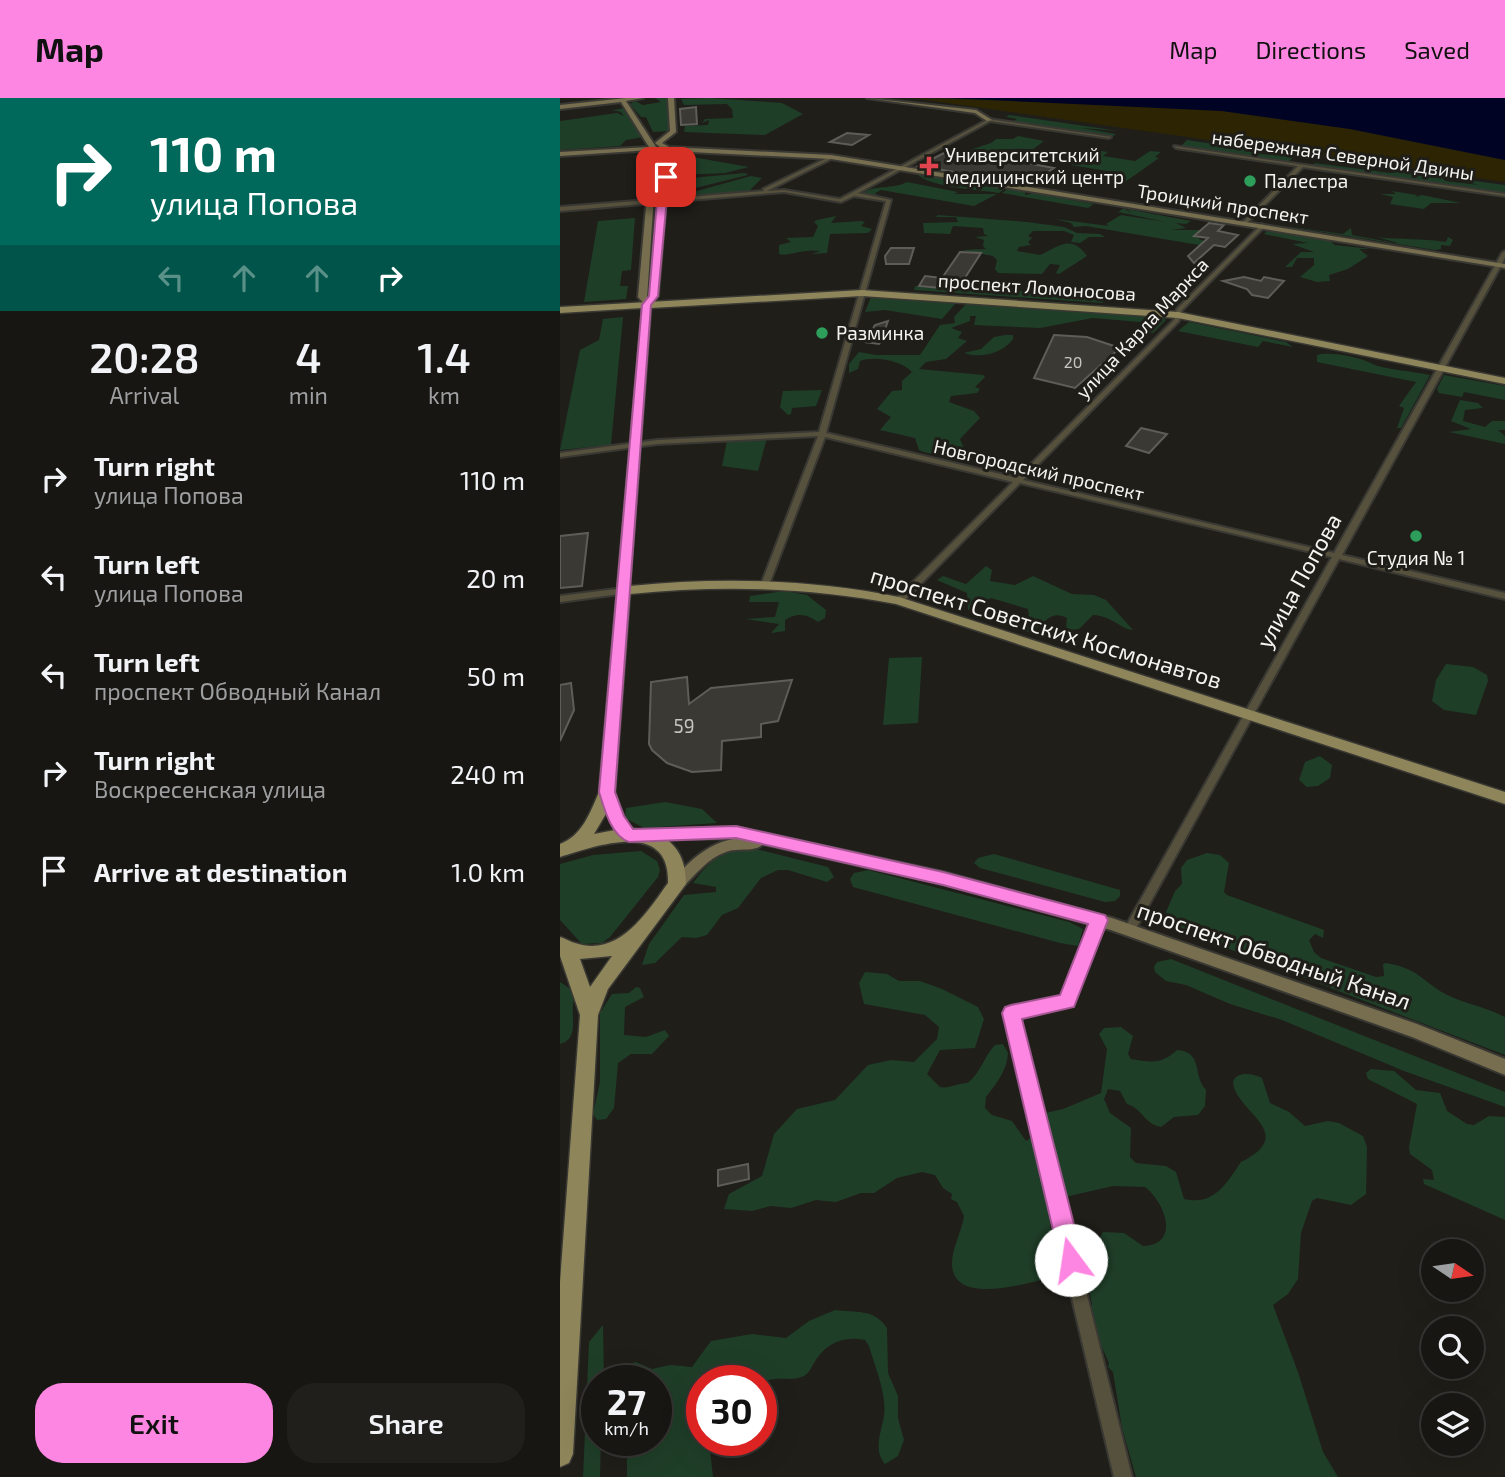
<!DOCTYPE html>
<meta charset="utf-8">
<style>
:root{--surface:#171613;--page:#201f1c;--text:#f1f3f6;--muted:#9e9fa0;--line:#363533;--accent:#fd86e2}
body{margin:0;font-family:"Exo 2",sans-serif;background:var(--page);color:var(--text);height:100vh;display:flex;flex-direction:column;font-size:26px;white-space:nowrap}
*{box-sizing:border-box;margin:0}
p{font-size:23px;color:var(--muted)}
.icon{flex:none;width:38px;height:38px;fill:none;stroke:currentColor;stroke-width:2;stroke-linecap:round;stroke-linejoin:round}
.map{position:relative;flex:1;overflow:hidden}
.sheet{display:flex;flex-direction:column;background:var(--surface);width:560px}
.sheet>*{flex:none}
.banner{background:#00695c;color:#fff;overflow:hidden}
.needle{width:46px;rotate:103deg}
.controls{position:absolute;left:861px;top:1141px;display:grid;gap:14px}
.controls a{display:grid;place-items:center;width:63px;height:63px;border-radius:50%;background:var(--surface);box-shadow:0 7px 28px #0002,0 0 0 2px var(--line);font-size:35px}
.speed{position:absolute;left:21px;top:1267px;display:flex;gap:14px;font-size:35px;font-weight:700;text-align:center}
.speed>*{display:grid;place-content:center;width:91px;height:91px;border-radius:50%;background:var(--surface);box-shadow:0 7px 28px #0002,0 0 0 2px var(--line);line-height:1}
.speed small{font-size:18px;font-weight:400}
.speed .limit{border:10px solid #d22;background:#fff;color:#111}
.pin{position:absolute;display:grid;place-items:center;width:60px;height:60px;color:#fff;margin:-30px;border-radius:14px;box-shadow:0 4px 10px #0006}
.me{position:absolute;width:77px;margin:-38px;rotate:346deg;stroke-linejoin:round;filter:drop-shadow(0 0 5px #0008)}
.turn{display:flex;align-items:center;gap:24px;height:147px;padding:0 35px;font-size:32px}
.turn .icon{width:91px;height:91px;stroke-width:2.5}
.turn b{display:block;font-size:49px;line-height:60px}
.lanes{display:flex;align-items:center;height:66px;padding:0 35px;background:#0003;justify-content:center;gap:35px;direction:ltr}
.lanes .off{opacity:.35}
.eta{display:flex;justify-content:space-evenly;align-items:center;height:119px;text-align:center}
.eta b{font-size:42px;font-weight:600;line-height:49px}
.button{display:flex;gap:14px;margin-top:auto;padding:14px 35px}
.button a{flex:1;height:80px;border-radius:28px;background:var(--accent);color:#111;font-size:28px;font-weight:600;line-height:80px;text-align:center}
.button a+a{background:var(--page);color:var(--text)}
ul{padding:0;list-style:none}
li{display:flex;align-items:center;gap:21px;height:98px;padding:0 35px}
li div{flex:1}
li b{display:block;font-size:26px}
li em{font-style:normal}
header{display:flex;align-items:center;gap:42px;box-sizing:border-box;height:98px;padding:0 35px;background:var(--accent);color:#111}
header strong{font-size:33px}
nav{display:flex;gap:38px;margin-inline-start:auto;font-size:24px}
main{display:flex;flex:1;min-height:0}
.map>svg:first-child{display:block}
.green{fill:#1f3e28}
.sand{fill:#2c2403}
.water{fill:#000324}
.building{fill:#3a3934;stroke:#5f5d57;stroke-width:2}
.lines{fill:none;stroke-linecap:round;stroke-linejoin:round}
.street-casing{stroke:#393833;stroke-width:4}
.secondary-casing{stroke:#393833;stroke-width:4}
.primary-casing{stroke:#393833;stroke-width:3}
.street{fill:#56513d;fill-rule:evenodd}
.secondary{fill:#766e4e;fill-rule:evenodd}
.primary{fill:#8e855a;fill-rule:evenodd}
.route{fill:#fd86e2;stroke:#a45793;stroke-width:2}
.health-dot{fill:#e0444e;stroke:#1f1e19;stroke-width:2.5}
.leisure-dot{fill:#2e9e5b;stroke:#1f1e19;stroke-width:2.5}
.labels{text-anchor:middle;stroke-width:6;stroke-linejoin:round;paint-order:stroke}
.far-number-label{font-size:16px;fill:#c6c5c2}
.far-poi-label{font-size:19px;fill:#f5f4f1;stroke:#1f1e19;text-anchor:start}
.far-street-label{font-size:19px;fill:#f5f4f1;stroke:#1f1e19}
.number-label{font-size:19px;fill:#c6c5c2}
.street-label{font-size:23px;fill:#f5f4f1;stroke:#1f1e19}
</style>
<header>
<strong>Map</strong>
<nav><a>Map</a><a>Directions</a><a>Saved</a></nav>
</header>
<main>
<section class="sheet">
<div class="banner">
<div class="turn"><svg class="icon" aria-label="right" viewBox="0 0 24 24"><path d="M7 20v-9h11M14 6l5 5-5 5"/></svg><div><b>110 m</b>улица Попова</div></div>
<div class="lanes"><svg class="icon off" aria-label="left" viewBox="0 0 24 24"><path d="M17 20v-9H6M10 6l-5 5 5 5"/></svg><svg class="icon off" aria-label="ahead" viewBox="0 0 24 24"><path d="M12 20V5M6 11l6-6 6 6"/></svg><svg class="icon off" aria-label="ahead" viewBox="0 0 24 24"><path d="M12 20V5M6 11l6-6 6 6"/></svg><svg class="icon" aria-label="right" viewBox="0 0 24 24"><path d="M7 20v-9h11M14 6l5 5-5 5"/></svg></div>
</div>
<div class="eta">
<div><b>20:28</b><p>Arrival</p></div>
<div><b>4</b><p>min</p></div>
<div><b>1.4</b><p>km</p></div>
</div>
<ul>
<li><svg class="icon" aria-label="right" viewBox="0 0 24 24"><path d="M7 20v-9h11M14 6l5 5-5 5"/></svg><div><b>Turn right</b><p>улица Попова</p></div><em>110 m</em></li>
<li><svg class="icon" aria-label="left" viewBox="0 0 24 24"><path d="M17 20v-9H6M10 6l-5 5 5 5"/></svg><div><b>Turn left</b><p>улица Попова</p></div><em>20 m</em></li>
<li><svg class="icon" aria-label="left" viewBox="0 0 24 24"><path d="M17 20v-9H6M10 6l-5 5 5 5"/></svg><div><b>Turn left</b><p>проспект Обводный Канал</p></div><em>50 m</em></li>
<li><svg class="icon" aria-label="right" viewBox="0 0 24 24"><path d="M7 20v-9h11M14 6l5 5-5 5"/></svg><div><b>Turn right</b><p>Воскресенская улица</p></div><em>240 m</em></li>
<li><svg class="icon" aria-label="arrive" viewBox="0 0 24 24"><path d="M6 21V4h12l-3 4 3 4H6"/></svg><div><b>Arrive at destination</b></div><em>1.0 km</em></li>
</ul>
<div class="button"><a>Exit</a><a>Share</a></div>
</section>
<div class="map">
<svg width="945" height="1379" viewBox="0 0 945 1379">
<rect width="100%" height="100%" fill="#1f1e19"/>
<!-- green -->
<path class="green" d="M95 0H108L111 20 109 33 93 34 86 19H81L70 6 75 3 83 7 101 4Z
M150 0 222 5 243 16 205 37 124 34 125 28 148 27 149 22 142 25 145 21 173 20 172 11 167 6 124 7 121 1Z
M66 10 84 39 66 42 60 48 0 52V23L57 15 64 18 61 14 52 12Z
M449 17 559 33 521 30 556 36 552 39 452 24 457 21 446 19Z
M458 38 484 43 472 52C448 48 429 56 407 53L431 45 436 41H453Z
M627 42 707 54 698 56 735 58 728 64 620 49Z
M535 52 548 54 543 58 575 63 590 53 601 54 595 59 599 60 558 89 537 86 553 74 511 67Z
M121 57 189 69 165 75 121 77Z
M755 65 830 75 843 73 881 79 885 83 919 87 886 79 945 87V96L751 68Z
M185 75 188 77 119 94 120 81Z
M357 76 446 90 439 95C420 92 368 89 357 76Z
M191 78 202 80 188 94 119 98Z
M347 84 398 94 394 96H437L414 108 321 92 315 95 318 97 302 95C318 86 331 92 347 84Z
M448 91 465 93V97L473 95 534 106 528 110 442 95Z
M832 93 857 97 855 99 862 97 901 105H871L864 111 830 106 833 99 820 96H836Z
M564 110 572 116 567 111 631 123 626 126 616 125 626 130 611 132H641L634 138 644 143 639 147 526 128 514 129 511 125 495 121 549 128 546 126 561 117 606 124 558 114Z
M378 117 467 124 504 129 517 135 540 136 545 139H529L520 145 511 144 514 137 504 133H473L468 138 472 140 468 144 471 147 459 149 457 153 480 157C498 149 511 135 527 158L499 176 496 175 500 167 490 166 482 176 438 175 435 171 437 162 433 158 401 152 426 151 423 148 424 142 415 139 428 138 424 136 423 130 393 128 390 136 364 135 363 125 398 124 396 119H376Z
M276 118 271 125 301 123 305 124 301 128 312 131 308 135 270 136 267 155 252 156 260 153C243 150 228 159 219 156V147L231 144 226 140 253 139 258 128 254 124 257 122Z
M75 120 71 172 62 173 60 188H68L66 201 24 204 38 123Z
M719 127 783 136 791 130 792 137 835 145H838L817 139C842 142 861 140 886 144L888 139 893 142 890 148 881 147V151L875 152Z
M707 133 770 143 775 147 812 151H799L808 158 788 171 769 177 770 183 757 184 740 179 754 167V160H737L732 169H725L741 154H754L732 146 748 145 704 136Z
M395 186H401L400 189 547 199 542 205 354 192 355 188 390 192Z
M311 199 395 204V206L382 221 325 212 305 214Z
M406 206 601 218 606 222 593 235 587 234 591 225 533 220 480 230 414 227 416 218H410V223L391 230 402 234 398 240 407 243 386 261 366 264 359 271 423 277 425 279 415 289 420 291 417 295 391 298 389 304 414 313 420 320 400 341 405 353C392 357 371 358 359 352L355 340 320 332 331 319 317 311 332 293 342 292V283L352 274C343 263 315 257 300 263L298 271 289 275V266L299 254 316 257H360L380 227 395 225 394 219Z
M63 219 51 347 0 352 20 252 39 242 43 221Z
M629 224 726 244 733 249 703 243 698 249 618 233Z
M445 237H453V241C443 255 421 261 404 255L421 251 434 239Z
M761 256C781 255 798 259 815 267 825 271 856 274 870 277L841 330H837L844 310 839 308 856 284 757 264V257Z
M884 277 945 288V302L904 294 902 299 879 295 877 291Z
M262 292 256 308 232 310 231 316 228 317 220 309 223 293Z
M900 302 918 305 923 310 905 312 903 323 925 329 932 323H945V332H938L945 338V346L889 334 911 331 891 323Z
M207 340 198 373 162 368 167 343Z
M426 468 432 472 430 483 455 487 473 478 512 496 534 497 546 502 573 532C560 531 553 518 533 517L519 531 509 532 506 529 507 520C486 509 483 535 465 534L458 529 469 517 468 511 431 500 408 512 407 495 377 482 383 478 406 486Z
M225 493 247 497 266 512 265 520 258 524C247 516 237 514 225 522V533L211 535 219 526 185 521 215 519 219 504H189L190 498Z
M362 559 358 625 323 627 329 560Z
M886 566 913 569 927 577 928 583 916 617 884 612 872 603 876 582Z
M760 658 772 667 770 680 758 688 747 689 739 682 745 664Z
M105 704 142 711 157 725 84 730 65 720 66 710Z
M188 749 268 769 274 779 267 784 228 772H218L201 780 178 810 162 817 147 837 136 840 122 839 95 865 82 867 89 846 124 797 156 794V789L133 785C149 764 161 751 188 749Z
M81 753 97 763 100 772 98 779 50 839 42 845 22 846 0 822V766L33 757Z
M647 755 660 757 669 765 664 794 667 797 764 832 763 840 755 836 749 842 754 854 761 860 816 879 824 878 823 866 826 865C863 871 866 889 894 900 911 907 928 910 945 919V957L612 829 606 814 615 793 622 786 621 770 627 762Z
M434 756 560 792V798L555 803 545 804 420 770 414 765 418 760Z
M308 772 509 824 523 831 518 848 500 845 293 789 290 781 294 775Z
M611 861 945 994V1009L844 973 722 922 670 906 626 887 606 883 595 874 594 869 597 864Z
M305 874 327 876 339 883H360L382 891 418 909 424 921 415 950 380 952 367 976 380 989C389 991 397 985 407 985 420 977 424 958 435 947L443 946 448 955C447 973 436 986 426 999L425 1010 432 1017 452 1023 466 1043 474 1038 481 1016 503 1011 541 995 547 951 539 936 544 930 561 929 573 938 568 956 571 961C591 964 601 967 617 952 644 954 632 977 646 992L645 1008 638 1017 614 1019 601 1029C584 1026 583 1011 567 1006L560 993 548 991 544 1001 550 1015 571 1030 570 1059 576 1065 606 1068 616 1074 624 1101C654 1108 666 1086 681 1064 740 1035 675 1014 673 984 676 973 693 975 702 980L710 1005 729 1014 745 1028 768 1023 779 1025 803 1038 807 1049 806 1096 791 1107 757 1100 752 1103 741 1135 738 1181 728 1196 713 1207 739 1277 763 1354 778 1379H576L562 1330 553 1274 548 1269 549 1265 531 1225 532 1206 527 1181 532 1152 543 1134 564 1135 583 1148C621 1147 605 1104 585 1089L553 1088 492 1102 488 1114 499 1178C472 1183 392 1211 392 1165 392 1150 402 1133 404 1118L397 1104 391 1101 392 1096 383 1090 375 1077 362 1074 337 1080 314 1095H301L276 1104 256 1102 231 1110 211 1108 192 1113 164 1111 169 1096 202 1078 214 1036 237 1011 275 1002 308 967 331 962 354 964 377 941 379 929 365 917 304 906 299 885Z
M0 884 12 892 15 899C8 914 22 940 0 946Z
M76 889 80 890 84 899 65 909 64 937 86 939 105 932 109 938 92 956H71L58 965 54 1010 46 1021 37 1022 33 1016 40 984V915L52 896 69 895Z
M811 971 834 973 856 992 880 995 887 1013 907 1026 914 1027 929 1018 945 1019V1122L864 1086 863 1081 874 1082 872 1072 850 1056 849 1049 857 1006 808 981 806 975Z
M275 1212C295 1215 314 1210 327 1230L328 1275 338 1298V1320L344 1342 338 1358 325 1366C313 1352 321 1335 324 1318 327 1296 315 1269 309 1248L305 1242C283 1237 265 1246 254 1265 251 1270 249 1275 244 1278 229 1285 216 1276 201 1286V1283H142V1342H149L153 1379H67V1342H96V1283H68V1266L76 1264 92 1271 110 1267 132 1269 151 1243 192 1236 226 1240 249 1223Z
M43 1227 44 1283H37V1342H41L40 1379H23L29 1244Z"/>
<!-- sand -->
<path class="sand" d="M352 0 610 8 662 13 790 31 945 62V84Z"/>
<!-- water -->
<path class="water" d="M389 0H945V62L790 31 662 13Z"/>
<!-- building -->
<path class="building" d="M136 9 137 26 121 27 120 11Z
M287 35 309 37 292 47 270 44Z
M384 55 411 60 417 56 494 70 475 82 460 80 454 84 358 68Z
M649 125 664 127 658 133 678 137 665 149 654 147 634 165 628 158 648 140 634 138Z
M331 150H354L349 166H326L325 158Z
M400 154 421 155 401 186H395L391 191 359 188 365 178 382 180Z
M684 179 701 183 704 179 724 183 708 200 692 197 687 191 663 183Z
M328 223 324 234 327 235 319 246 304 244 315 227Z
M494 237 527 239 560 250 515 290 474 280Z
M581 330 598 334 607 336 589 355 566 348Z
M28 435 22 488 0 490V438Z
M127 579 129 606 151 590 232 582 218 623 201 626V639L162 643 161 672 132 674 107 665 92 652 89 646 91 584Z
M11 585 14 612 0 643V587Z
M188 1066 189 1081 158 1088V1072Z"/>
<g class="lines">
<!-- street casing -->
<g class="street-casing">
<path id="street" d="M429 21 551 39 549 40 430 23 298 95 331 102 266 335 457 380 614 222 617 211 702 126 704 129 622 212 619 223 463 382 774 455 942 155 945 153V160L782 457 945 495V501L779 461 574 834 570 836 566 834 564 831 566 828 772 459 460 385 342 505H336V501L453 384 265 339 210 484 206 487 202 484 258 338 97 346 0 359V355L97 342 259 334 326 103 294 98 281 104 224 94 0 113V109L204 93 203 91 271 58 273 60 207 93 224 92 280 101Z
M614 48 945 96V98L743 69 685 127 683 124 738 68 616 50Z
M64 490 68 493 67 495 0 504V498Z
M539 817 543 819 545 822 522 874 511 907 458 919 572 1379H554L445 915 447 911 451 910 502 899 510 874 533 822 535 819Z"/>
</g>
<!-- secondary casing -->
<g class="secondary-casing">
<path id="secondary" d="M66 0H83L66 3 96 49H100L95 45 110 33 108 0H114L116 34 102 45 109 49 271 57 945 166V170L271 61 110 53 98 198 87 209 78 199 91 52 0 58V54L89 49 61 4 0 11V7ZM97 52 104 53 90 198 87 201Z
M307 0 416 12 432 22 427 23 415 15Z
M176 729 383 774 552 820 857 926 945 961V977L852 939 551 832 383 786 203 746C195 755 178 749 166 754 148 760 135 777 122 790H112L109 786 112 782C132 761 149 744 179 740L82 742 77 741 75 737 77 733 82 732Z"/>
</g>
<!-- primary casing -->
<g class="primary-casing">
<path id="primary" d="M302 192 618 214 945 280V286L618 220 302 198 91 210 70 488C161 479 249 481 339 499L945 694V706L336 506C247 489 160 487 70 496L55 694C59 705 63 721 71 729 77 733 85 733 92 735 117 742 126 762 126 786L48 891 38 917 13 1356 9 1365 0 1369V1184L20 917 0 858V839C5 840 10 844 15 845 59 860 87 814 108 785 110 721 36 748 0 759V746C22 738 30 715 39 694L82 210 0 215V209ZM47 714 55 732 34 736ZM52 858 30 889 20 861Z"/>
</g>
<!-- street -->
<use href="#street" class="street"/>
<!-- secondary -->
<use href="#secondary" class="secondary"/>
<!-- primary -->
<use href="#primary" class="primary"/>
</g>
<!-- route -->
<path class="route" d="M109 78 98 198 91 207 55 694 64 718 73 731 176 728 383 774 545 817 548 822 514 909 462 921 523 1162 519 1170 511 1174 503 1170 500 1162 442 915 445 909 451 907 500 897 528 826 383 787 176 740 69 744C51 738 44 710 39 694L82 207 89 198 97 103 102 93 103 79Z"/>
<!-- markers -->
<path class="health-dot" d="M365.5 57.5h7v7h7v7h-7v7h-7v-7h-7v-7h7z"/>
<g class="leisure-dot">
<circle cx="690" cy="83" r="7"/>
<circle cx="262" cy="235" r="7"/>
<circle cx="856" cy="438" r="7"/>
</g>
<g class="labels">
<!-- far-number labels -->
<g class="far-number-label">
<text x="513" y="270">20</text>
</g>
<!-- far-poi labels -->
<g class="far-poi-label">
<text x="385" y="64">Университетский<tspan x="385" dy="22">медицинский центр</tspan></text>
<text x="704" y="90">Палестра</text>
<text x="276" y="242">Разминка</text>
<text x="856" y="467" text-anchor="middle">Студия № 1</text>
</g>
<!-- far-street labels -->
<g class="far-street-label">
<text transform="translate(783 57) rotate(8)" y="7">набережная Северной Двины</text>
<text transform="translate(663 106) rotate(9)" y="7">Троицкий проспект</text>
<text transform="translate(477 189) rotate(4)" y="7">проспект Ломоносова</text>
<text transform="translate(582 230) rotate(-47)" y="7">улица Карла Маркса</text>
<text transform="translate(479 372) rotate(13)" y="7">Новгородский проспект</text>
</g>
<!-- number labels -->
<g class="number-label">
<text x="124" y="635">59</text>
</g>
<!-- street labels -->
<g class="street-label">
<text transform="translate(739 483) rotate(-61)" y="8">улица Попова</text>
<text transform="translate(486 530) rotate(17)" y="8">проспект Советских Космонавтов</text>
<text transform="translate(714 858) rotate(19)" y="8">проспект Обводный Канал</text>
</g>
</g>
</svg>
<div class="controls">
<a><svg class="needle" viewBox="-14 -14 28 28"><path d="M0-13l5 13h-10z" fill="#e53935"/><path d="M0 13l5-13h-10z" fill="#9e9fa0"/></svg></a>
<a><svg class="icon" aria-label="search" viewBox="0 0 24 24"><circle cx="10" cy="10" r="6"/><path d="M15 15l6 6"/></svg></a>
<a><svg class="icon" aria-label="layers" viewBox="0 0 24 24"><path d="M12 4l9 5-9 5-9-5zM3 14l9 5 9-5"/></svg></a>
</div>
<div class="speed"><div>27<small>km/h</small></div><div class="limit">30</div></div>
<div class="pin" style="left:106px;top:79px;background:#d93025"><svg class="icon" aria-label="arrive" viewBox="0 0 24 24"><path d="M6 21V4h12l-3 4 3 4H6"/></svg></div>
<svg class="me" style="left:511px;top:1162px" viewBox="-20 -20 40 40"><circle r="19" fill="#fff"/><path d="M0-13L10 11 0 6-10 11z" fill="#fd86e2"/></svg>
</div>
</main>
